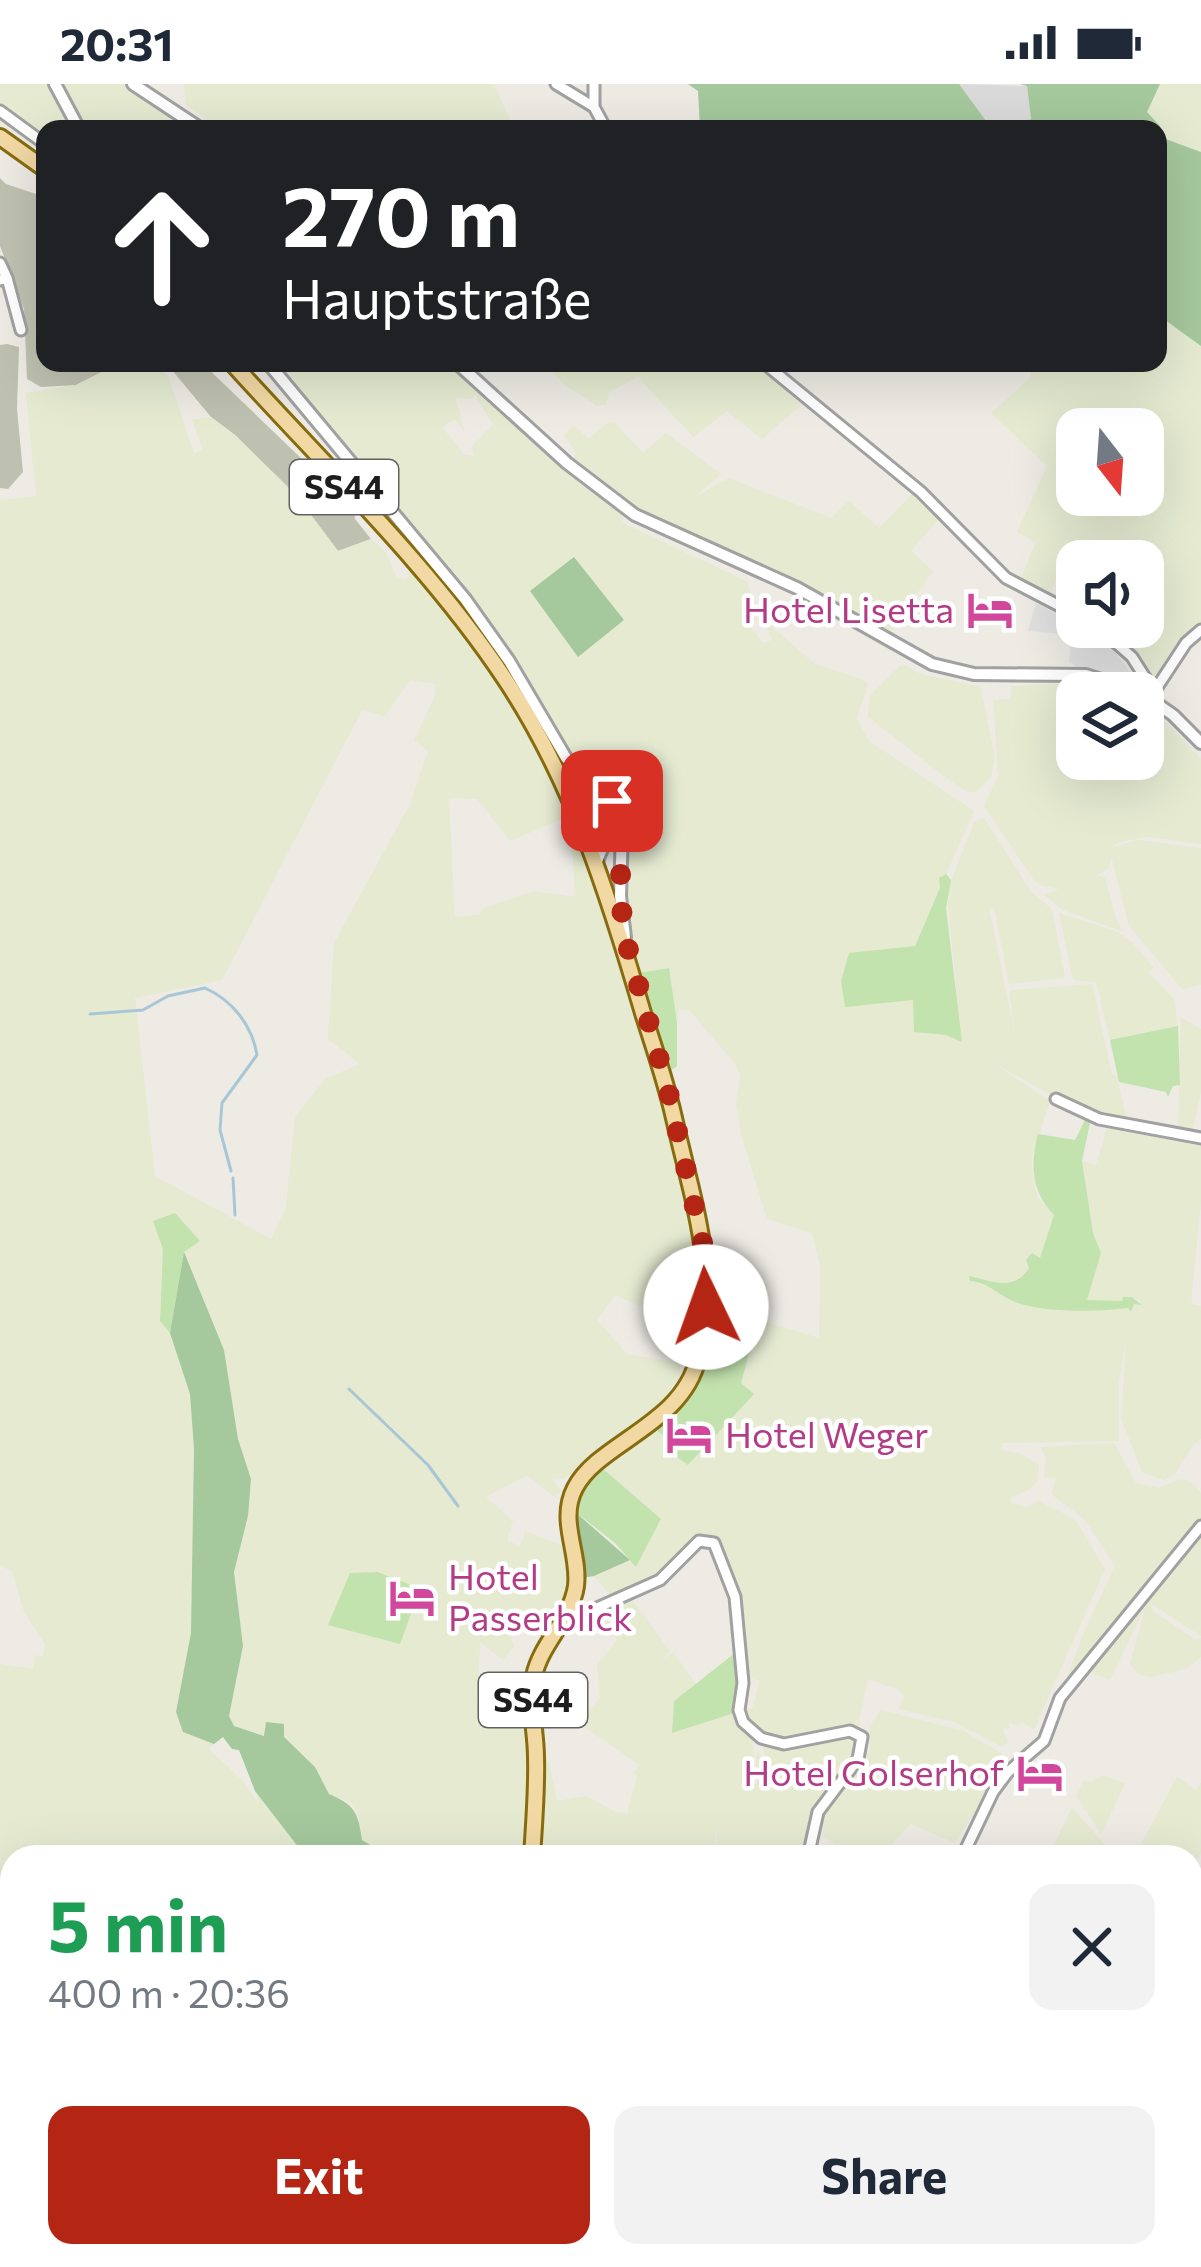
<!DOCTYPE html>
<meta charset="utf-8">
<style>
:root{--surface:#fff;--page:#f2f2f3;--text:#1f2937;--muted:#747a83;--accent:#b52514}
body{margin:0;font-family:Commissioner,sans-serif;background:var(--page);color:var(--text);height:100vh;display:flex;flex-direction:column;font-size:45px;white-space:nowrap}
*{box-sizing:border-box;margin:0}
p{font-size:39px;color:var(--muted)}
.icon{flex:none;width:66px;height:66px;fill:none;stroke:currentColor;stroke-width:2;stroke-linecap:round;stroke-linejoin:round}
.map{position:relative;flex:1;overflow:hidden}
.panel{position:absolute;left:0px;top:1761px;width:1203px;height:423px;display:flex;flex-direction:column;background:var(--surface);border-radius:36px 36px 0 0;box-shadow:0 12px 48px #0002}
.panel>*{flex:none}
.hud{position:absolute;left:36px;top:36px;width:1131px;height:252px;border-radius:24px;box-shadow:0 12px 48px #0002;background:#202124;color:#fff;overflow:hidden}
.needle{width:78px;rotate:163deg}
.tools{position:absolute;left:1056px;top:324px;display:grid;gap:24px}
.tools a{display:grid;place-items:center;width:108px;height:108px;border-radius:24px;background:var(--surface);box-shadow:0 12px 48px #0002;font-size:60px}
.pin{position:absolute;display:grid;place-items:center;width:102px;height:102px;color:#fff;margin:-51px;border-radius:24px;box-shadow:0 6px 18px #0006}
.me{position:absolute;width:132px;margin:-66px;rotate:357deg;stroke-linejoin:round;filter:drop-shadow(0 0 9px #0008)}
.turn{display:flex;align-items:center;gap:42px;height:252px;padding:0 48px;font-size:54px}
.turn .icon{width:156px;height:156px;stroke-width:2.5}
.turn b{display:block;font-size:84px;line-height:102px}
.round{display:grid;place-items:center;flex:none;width:126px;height:126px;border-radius:24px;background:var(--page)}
.head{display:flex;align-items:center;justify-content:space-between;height:204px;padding:0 48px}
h1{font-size:72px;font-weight:700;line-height:90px;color:#1e9e55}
.primary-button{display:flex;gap:24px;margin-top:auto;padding:24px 48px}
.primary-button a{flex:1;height:138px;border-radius:24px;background:var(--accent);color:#fff;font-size:48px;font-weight:700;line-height:138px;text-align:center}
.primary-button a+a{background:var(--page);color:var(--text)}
.status{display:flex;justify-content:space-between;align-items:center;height:84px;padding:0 60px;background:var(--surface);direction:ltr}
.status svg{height:33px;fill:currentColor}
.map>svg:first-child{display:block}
.residential{fill:#dbdada}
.construction{fill:#bfc1b0}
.farmland{fill:#e5ead1;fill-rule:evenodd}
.grass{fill:#c2e2ae}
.forest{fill:#a5c89d}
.parking{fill:#e1e1e1}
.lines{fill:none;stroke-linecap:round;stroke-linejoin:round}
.stream{stroke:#a8c7d6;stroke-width:3}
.minor-casing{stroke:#a1a1a1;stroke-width:15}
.tertiary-casing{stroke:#a1a1a1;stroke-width:16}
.primary-casing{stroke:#876c0f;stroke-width:20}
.minor{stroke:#fff;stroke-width:9}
.tertiary{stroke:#fff;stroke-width:10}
.primary{stroke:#f2d9a4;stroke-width:14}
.route{stroke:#b52514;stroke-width:21;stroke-dasharray:0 37.8}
.labels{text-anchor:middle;stroke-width:9;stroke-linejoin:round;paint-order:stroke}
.shield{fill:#fff;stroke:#616161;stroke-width:3}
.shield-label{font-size:33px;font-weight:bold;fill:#1d1d1d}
.hotel-label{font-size:36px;fill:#b23c85;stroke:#fff;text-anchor:end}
</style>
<div class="status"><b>20:31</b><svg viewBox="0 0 49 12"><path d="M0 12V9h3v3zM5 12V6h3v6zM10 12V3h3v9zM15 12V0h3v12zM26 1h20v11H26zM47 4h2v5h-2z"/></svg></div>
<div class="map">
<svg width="1201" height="2183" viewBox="0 0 1201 2183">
<rect width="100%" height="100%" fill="#edebe4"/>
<!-- residential -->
<path class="residential" d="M959 0 1027 2 1031 36 1024 43 992 45Z"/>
<!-- construction -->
<path class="construction" d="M0 94 6 100 45 113V279H120L76 301 41 303 27 295 24 225 0 162Z
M7 260 19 263 17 325 23 388 8 405 0 404V261Z
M166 279H202L354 425 355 435 371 455 338 467 296 411 235 351 211 333Z"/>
<!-- farmland -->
<path class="farmland" d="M0 0H49L71 45H45V53L0 19Z
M62 0H133L201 45H85Z
M184 0H494L514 45H220L186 21Z
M1160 0H1201V68L1160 53V42L1146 28Z
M1158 231 1201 262V545L1153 603 1100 543H1143V477L1077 480 1065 474 1048 515 1018 501 1036 458 1017 448 1047 382 991 329 1031 293V279H1158ZM1077 345H1143V411H1077Z
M120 279H159L169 294 194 369 203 366 192 336 211 333 235 351 296 411 338 467 371 455 386 469 397 494 407 495 410 486 475 560 522 634 569 732 510 757 477 715 449 714 455 833 479 831 483 824 534 807 575 813 572 759 578 754 600 810 597 815 657 1001 661 1002 704 1189 686 1236 674 1242 663 1245 656 1221H638L615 1211 597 1236 627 1270 680 1279V1293L654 1328 564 1395 552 1394 561 1407 555 1414 527 1391 486 1413 513 1437 507 1456 520 1463 525 1447 568 1464 571 1504 552 1539 528 1547 525 1539 517 1541 514 1535 504 1537 514 1562 503 1576 480 1558 477 1619 534 1626 536 1669 549 1678 557 1717 586 1712 616 1728 627 1729 637 1692 633 1689 640 1681 577 1638 600 1614 597 1581 617 1556 600 1537 630 1513 670 1567 662 1576 673 1568 696 1600 674 1617 672 1648 734 1629 752 1653 755 1688 751 1703 729 1725 756 1699V1667L765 1675 762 1655 743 1638 739 1626V1622L752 1625 760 1597 747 1593 743 1599 735 1513 714 1459 699 1457 668 1491 614 1516 594 1492 630 1476 637 1482 661 1436 602 1384 655 1345 665 1353 667 1366 689 1381 753 1310 740 1300 758 1236 819 1254 820 1183 814 1155 811 1149 767 1135 741 1051 736 1019 740 990 736 981 689 926H679L677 939 669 884 639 889 625 803 627 725 621 714 586 688 566 665 532 604 470 514 275 279H449L486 313 488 321 491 319 552 375 626 431 621 438 748 498 756 537H746L763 559 772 556 763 535 814 579 866 597 868 601 857 634 869 657 974 727 946 790 939 794 940 804 915 862 849 870 841 897 845 922 914 916V948L946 951 961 957 947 807 974 738 984 734 1031 808 1052 825 1065 894 1009 900 994 824 989 825 1017 960 1009 910 1011 906 1092 900 1112 991H1116L1127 1034 1092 1033 993 979 1050 1017 1032 1072V1088L1037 1112 1054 1131 1040 1175 1032 1170 1026 1176 1030 1184 1023 1195 1004 1200 970 1193V1196L1005 1210 1009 1216 1054 1226 1128 1223 1131 1227 1134 1220H1141L1140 1216 1132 1213 1123 1214V1217H1086L1101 1169 1093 1149 1082 1077 1096 1081 1109 1038 1201 1057V1118L1191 1220 1201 1222V1355L1193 1361 1175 1390 1164 1396 1142 1388 1121 1334 1126 1257 1119 1299V1357L1003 1359 1001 1366 1022 1370 1039 1381 1038 1396 1030 1405 1011 1414V1419L1026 1423 1038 1417 1075 1435 1105 1485 1034 1646 1022 1638 1020 1642 1009 1639V1644L1003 1645 1008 1658 1002 1663 954 1638 898 1625 904 1613 899 1606 868 1595 859 1639 862 1668 819 1728 808 1773H714L719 1734 712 1773H390L361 1756 358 1730 352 1719 329 1710 315 1683 284 1653V1641L266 1638 265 1652 234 1642 229 1632 243 1562 234 1488 248 1432 251 1395 238 1355 224 1266 184 1168 200 1157 175 1130 154 1137 163 1165 160 1237 170 1249 190 1310 194 1365 191 1549 176 1628 183 1648 214 1660 209 1664 213 1669 242 1696 259 1720 255 1707 306 1773H12V2068L0 2066V1580L33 1585 35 1571 43 1573 45 1560 24 1528 12 1487 0 1482V416L36 412 26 309 76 301ZM475 311 493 341 472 362 474 372 465 371 442 343 455 335 465 349 455 313 470 315ZM574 474 623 536 579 572 530 508ZM410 596 436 600 434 614 414 656 428 667 410 720 334 859 328 955 360 980 325 995 295 1033 286 1123 271 1155 155 1092 135 914 222 896 362 626 385 632Z
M545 279H764L770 286 767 290 801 321 762 355 727 327 693 353 638 293 609 308 606 320 597 322 565 301Z
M614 338 643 369 666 349 721 390 695 413 729 394 831 434 849 417 879 444 917 405 944 429 911 467 933 487 886 554 674 452 567 379 577 370 564 351 574 341 589 355 606 340Z
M902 580 921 590 981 603 995 674 991 693 976 708H967L949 696 868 633 870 611Z
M1059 600 1106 609H1077V675H1143V630L1163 636 1201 675V760L1147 753 1120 758 1111 764 1138 756 1201 764V901L1182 905 1129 842 1111 772 1109 785 1096 791 1105 793 1116 835 1124 848 1063 826 1044 811 1059 805 1040 801 1033 795 984 722 998 692 993 616 1010 615 1011 602Z
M1059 829 1116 847 1132 858 1154 884 1148 888 1174 915 1178 942 1110 956 1096 898 1073 896Z
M1181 933 1201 945V1007L1192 1049 1178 1046Z
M1114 1359 1136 1399 1159 1404 1180 1395 1190 1397 1201 1409V1435L1064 1602 1084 1548 1115 1482 1084 1435 1055 1413 1052 1408 1056 1394 1044 1393 1046 1375 1041 1363Z
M1201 1442V1552L1150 1519 1153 1527 1196 1556 1201 1554V1573L1186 1585 1151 1593 1137 1590 1130 1580 1146 1521 1110 1596 1092 1589 1098 1573Z
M881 1626 964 1647 1009 1674 955 1759 911 1740 879 1773H852L822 1751 824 1745 820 1737 870 1667 869 1643Z
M1104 1691 1125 1700 1101 1750 1076 1712 1084 1696 1091 1698Z
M1177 1693 1196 1706 1201 1698V1769L1191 1786V1773H1174L1173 1764 1172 1773H1134Z
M1072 1723 1107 1764 1124 1773H1048Z
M1201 2047V2183H1085L1093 2172H1191V2077Z
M0 2110 12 2111V2172H330L340 2183H0Z"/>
<!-- grass -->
<path class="grass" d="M946 790 951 796 946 824 962 958 946 951 914 948 913 916 845 923 841 897 849 869 915 862 940 804 939 794Z
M669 884 677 939V982L669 988 639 889Z
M1178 942 1180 1001 1173 1002 1168 1013 1166 1008 1119 998 1110 956Z
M1085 1036 1090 1039 1082 1077 1093 1149 1101 1169 1087 1216 1122 1217 1123 1213H1132L1142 1221 1134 1220 1131 1228 1128 1224C1096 1228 1042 1229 1013 1217 999 1211 987 1198 970 1197L969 1192C992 1197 1015 1208 1029 1184L1026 1176 1032 1169 1040 1174 1054 1131C1031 1107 1030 1082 1038 1050L1075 1056Z
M175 1129 200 1157 184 1168 170 1249 160 1237 163 1165 153 1137Z
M724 1227 758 1236 741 1299 754 1310 688 1381 667 1366 665 1353 655 1345 701 1291 708 1251H719Z
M602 1384 661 1435 636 1483 615 1459 574 1427 588 1396Z
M377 1488 430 1508 412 1527 400 1560 328 1541 350 1489Z
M735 1569 740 1597 734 1629 672 1649 674 1617Z"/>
<!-- forest -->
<path class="forest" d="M688 0H959L992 45H700L698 7Z
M1020 0H1160L1147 28 1160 42V53L1201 68V262L1158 231V45H1015L1031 35 1027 2Z
M574 473 624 536 578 573 530 507Z
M184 1168 224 1266 238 1355 251 1395 248 1432 234 1488 243 1562 229 1632 234 1642 264 1652 266 1638 284 1640V1653L315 1683 329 1710C355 1721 358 1728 362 1756L390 1773H306L255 1707 239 1666 232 1665 223 1653 214 1660 183 1648 176 1628 191 1549 194 1365 190 1310 170 1249Z
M574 1427 630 1476 594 1492 582 1494Z
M392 2172H631L637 2183H400Z
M775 2172H971L1010 2183H794L784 2173 776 2183 768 2178Z"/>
<!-- parking -->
<path class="parking" d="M1036 519 1109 560 1131 589 1127 596 1079 584 1069 578 1072 551 1028 547Z"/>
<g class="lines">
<!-- stream -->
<path class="stream" d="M90 930 143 926 168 912 205 904C232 916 252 941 257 971L222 1019 220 1046 231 1087
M233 1094 235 1131
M349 1305 428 1381 458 1422
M0 2091 12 2092
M343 2172 353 2183"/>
<!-- minor casing -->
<g class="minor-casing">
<path id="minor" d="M556 0 594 23 606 45
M594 0V23
M0 27 45 60
M0 179 7 194 0 196
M7 194 21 246
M764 279 921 408 1006 494 1077 531
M1098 543 1132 573 1153 606
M1150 614 1186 559 1201 546
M1056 1015 1099 1035 1201 1054
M568 1529 581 1531 660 1496 699 1457 714 1459 735 1513 743 1599 739 1626 743 1638 761 1654 784 1660 850 1647 862 1653 858 1675 818 1728 808 1773
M962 1773 993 1708 1008 1688 1044 1657 1060 1614 1201 1442
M1191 1878 1201 1863
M649 2172 651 2183"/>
</g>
<!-- tertiary casing -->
<g class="tertiary-casing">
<path id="tertiary" d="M55 0 79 45
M133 0 201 45
M268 279 465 515 509 577 566 674 616 721 622 747 620 812 625 853
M457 279 567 379 635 431 797 504 932 580 974 590 1086 591 1141 609
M1143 610 1173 631 1201 659
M577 731 597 744 612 737
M597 777 612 740 611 722"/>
</g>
<!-- primary casing -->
<g class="primary-casing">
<path id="primary" d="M0 53 45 85
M232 279C322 379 432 484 505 595 573 697 609 813 643 929 654 964 666 998 674 1034 693 1118 719 1188 698 1274 683 1341 599 1358 575 1404 558 1437 580 1468 576 1502 571 1536 541 1559 534 1592 528 1617 536 1648 536 1673 537 1706 534 1740 532 1773
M632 2172 637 2183"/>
</g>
<!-- minor -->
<use href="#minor" class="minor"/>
<!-- tertiary -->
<use href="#tertiary" class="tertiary"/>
<!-- primary -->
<use href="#primary" class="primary"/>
</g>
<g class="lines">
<!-- route -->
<path class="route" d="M612 717 622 740 620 812 625 853 668 1006 705 1169 706 1223"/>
</g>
<!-- icons -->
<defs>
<g id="hotel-bare" transform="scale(3.6)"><path d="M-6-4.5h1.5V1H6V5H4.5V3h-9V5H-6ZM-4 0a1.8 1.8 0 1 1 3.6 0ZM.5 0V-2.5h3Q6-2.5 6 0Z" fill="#d1479c" stroke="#fff" stroke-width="2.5" paint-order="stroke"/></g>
</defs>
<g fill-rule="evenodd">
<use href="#hotel-bare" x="990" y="526"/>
<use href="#hotel-bare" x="689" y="1351"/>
<use href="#hotel-bare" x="412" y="1514"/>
<use href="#hotel-bare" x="1040" y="1689"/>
</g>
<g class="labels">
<!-- shield labels -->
<g class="shield">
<rect x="290" y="376" width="108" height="54" rx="9"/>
<rect x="479" y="1589" width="108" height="54" rx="9"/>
</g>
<g class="shield-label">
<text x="344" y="415">SS44</text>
<text x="533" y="1628">SS44</text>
</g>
<!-- hotel labels -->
<g class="hotel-label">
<text x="954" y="539">Hotel Lisetta</text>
<text x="725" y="1364" text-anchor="start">Hotel Weger</text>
<text x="448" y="1506" text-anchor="start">Hotel<tspan x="448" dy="41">Passerblick</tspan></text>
<text x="1004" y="1702">Hotel Golserhof</text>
</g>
</g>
</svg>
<div class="tools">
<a><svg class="needle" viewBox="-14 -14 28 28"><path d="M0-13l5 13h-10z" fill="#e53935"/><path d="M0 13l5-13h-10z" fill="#747a83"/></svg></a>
<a><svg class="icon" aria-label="sound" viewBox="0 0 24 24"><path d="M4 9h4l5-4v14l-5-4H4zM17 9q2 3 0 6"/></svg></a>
<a><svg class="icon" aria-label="layers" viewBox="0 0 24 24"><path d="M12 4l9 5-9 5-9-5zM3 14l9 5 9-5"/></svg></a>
</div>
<div class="pin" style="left:612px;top:717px;background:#d93025"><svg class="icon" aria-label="arrive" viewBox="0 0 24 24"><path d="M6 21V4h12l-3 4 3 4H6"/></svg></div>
<svg class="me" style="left:706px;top:1223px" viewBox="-20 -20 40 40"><circle r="19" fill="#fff"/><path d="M0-13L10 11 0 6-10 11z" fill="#b52514"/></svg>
<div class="hud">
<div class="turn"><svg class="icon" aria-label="ahead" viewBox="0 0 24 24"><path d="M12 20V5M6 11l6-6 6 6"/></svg><div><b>270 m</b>Hauptstraße</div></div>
</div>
<section class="panel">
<div class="head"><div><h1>5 min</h1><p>400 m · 20:36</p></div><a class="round"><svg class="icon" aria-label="close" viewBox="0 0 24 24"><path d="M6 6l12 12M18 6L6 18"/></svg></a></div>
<div class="primary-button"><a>Exit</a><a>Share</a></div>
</section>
</div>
